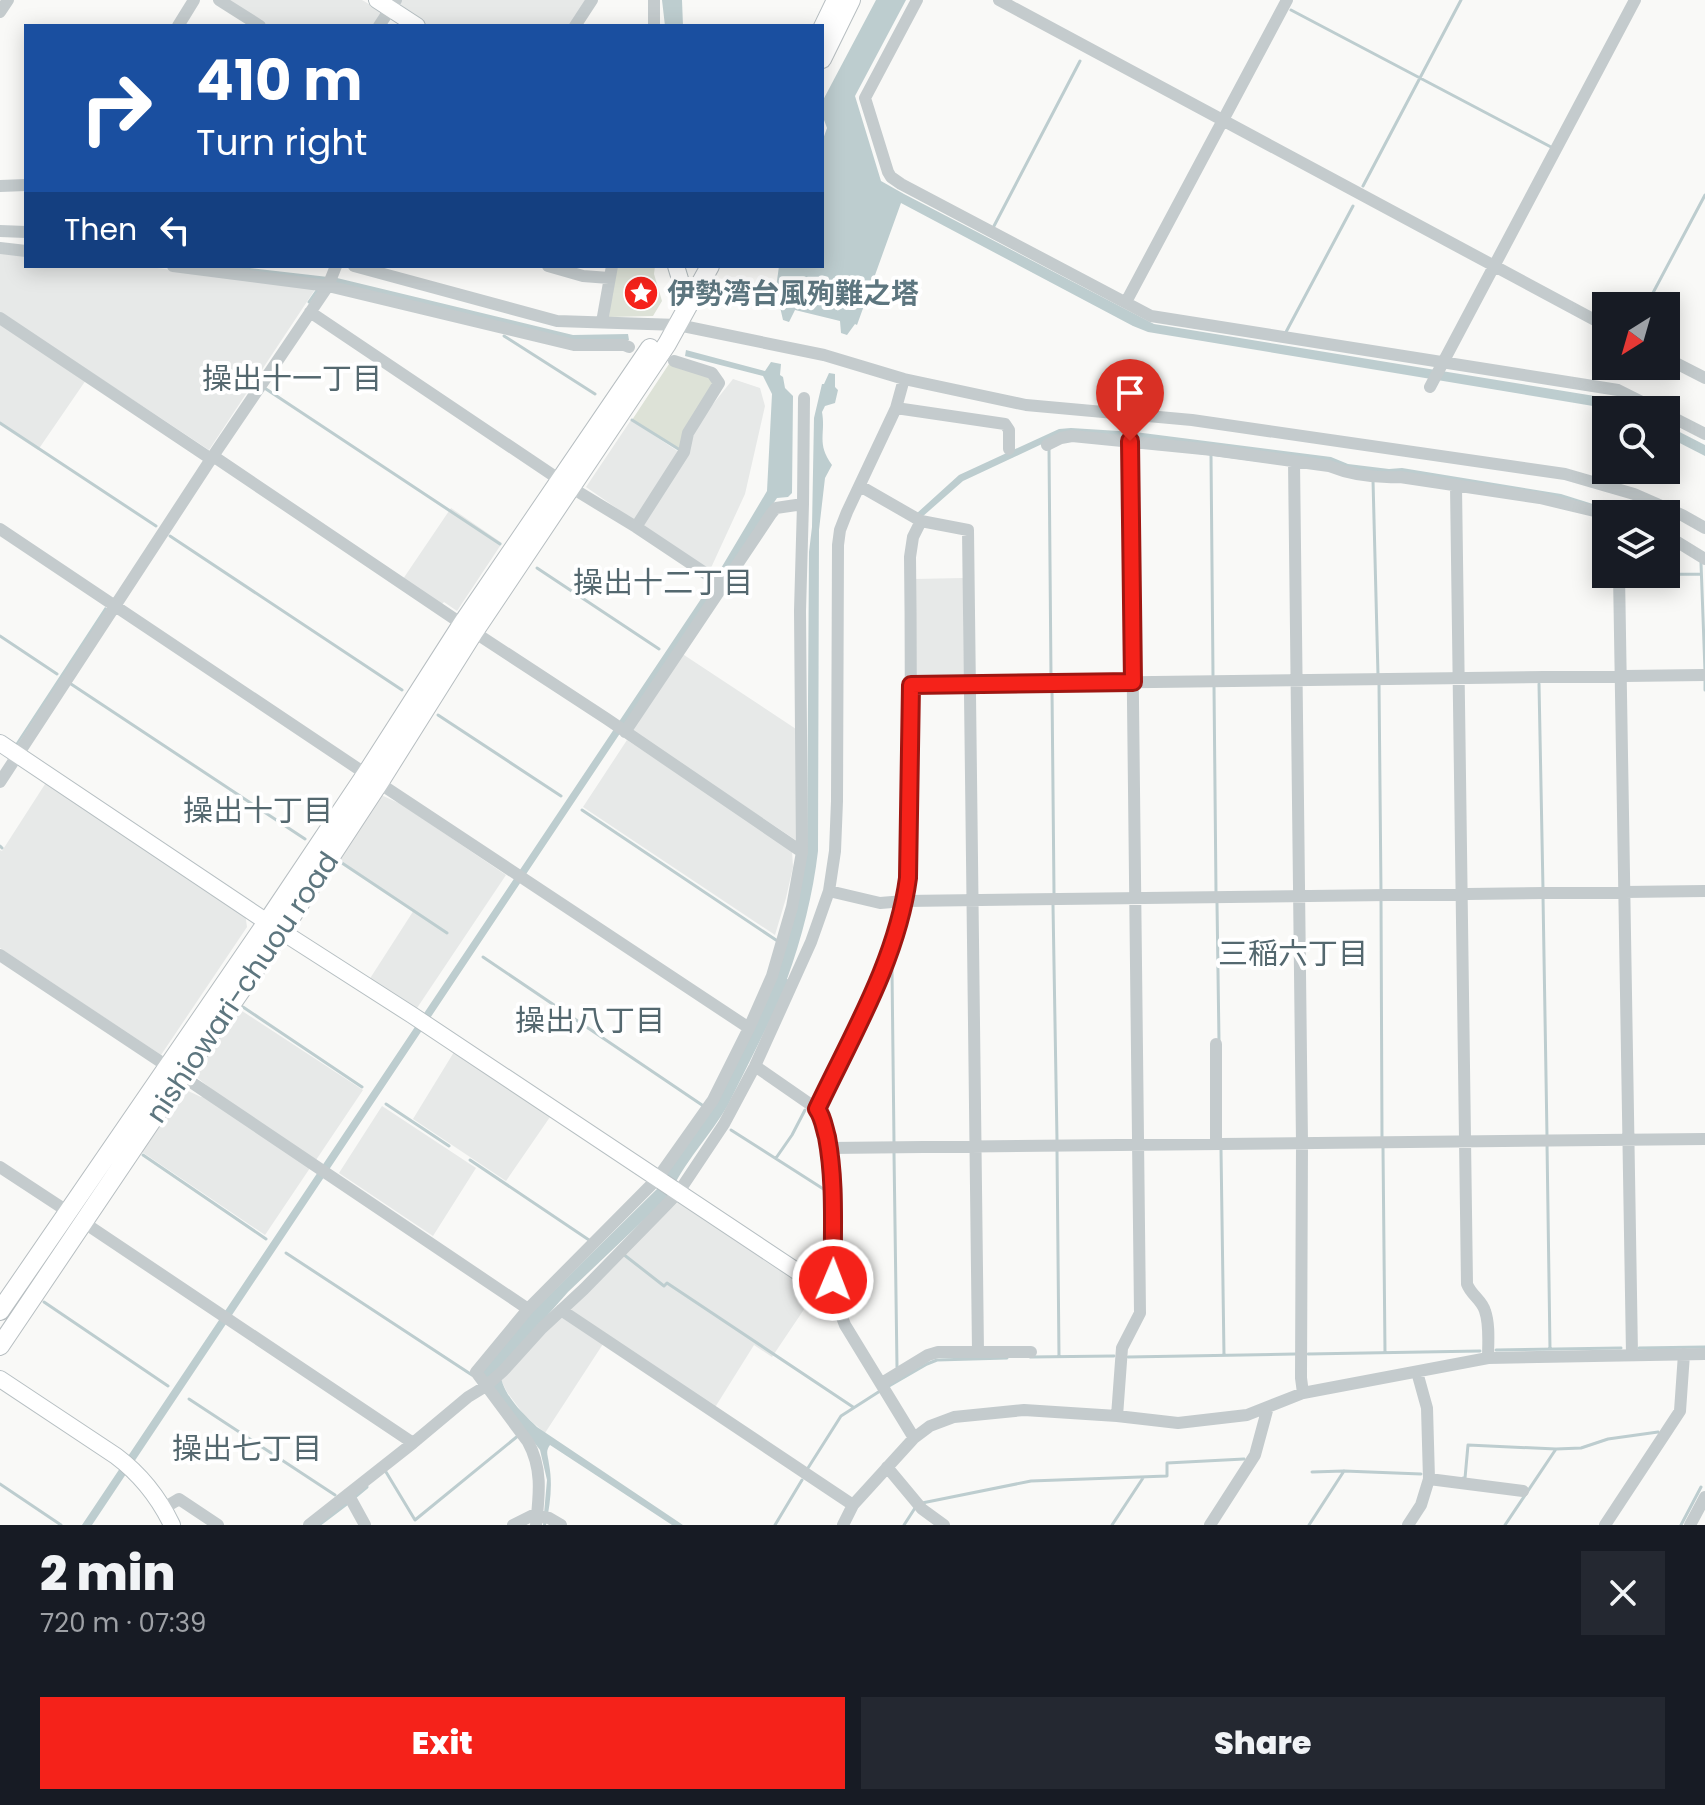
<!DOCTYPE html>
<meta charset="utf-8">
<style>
:root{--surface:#171b24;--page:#242831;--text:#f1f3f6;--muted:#9ea1a6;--accent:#f5221a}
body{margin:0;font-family:Poppins,"Noto Sans JP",sans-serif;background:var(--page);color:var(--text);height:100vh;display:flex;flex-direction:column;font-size:30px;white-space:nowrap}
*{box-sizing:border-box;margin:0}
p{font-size:26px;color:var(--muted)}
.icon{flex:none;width:44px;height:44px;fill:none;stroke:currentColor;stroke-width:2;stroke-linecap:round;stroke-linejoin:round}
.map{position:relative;height:1525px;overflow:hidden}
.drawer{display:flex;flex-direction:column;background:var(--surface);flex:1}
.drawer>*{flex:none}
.guide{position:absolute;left:24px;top:24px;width:800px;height:244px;border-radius:0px;box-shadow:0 4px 20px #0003;background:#1a4fa0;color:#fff;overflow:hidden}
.needle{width:52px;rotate:217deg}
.tools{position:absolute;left:1592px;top:292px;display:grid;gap:16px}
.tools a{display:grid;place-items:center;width:88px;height:88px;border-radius:0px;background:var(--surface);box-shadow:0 4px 20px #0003;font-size:40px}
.pin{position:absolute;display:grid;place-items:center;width:68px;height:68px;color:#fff;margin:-82px -34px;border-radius:50% 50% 50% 0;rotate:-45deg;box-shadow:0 0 8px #0007}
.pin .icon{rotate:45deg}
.me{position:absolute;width:88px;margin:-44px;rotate:1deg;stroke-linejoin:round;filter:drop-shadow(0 0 6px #0008)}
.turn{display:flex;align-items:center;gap:28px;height:168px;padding:0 40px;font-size:36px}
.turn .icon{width:104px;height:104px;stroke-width:2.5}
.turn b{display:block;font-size:56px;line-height:68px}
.then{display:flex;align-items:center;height:76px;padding:0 40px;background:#0003;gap:16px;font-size:30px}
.round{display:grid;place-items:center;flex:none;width:84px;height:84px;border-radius:0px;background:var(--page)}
.summary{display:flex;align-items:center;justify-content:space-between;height:136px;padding:0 40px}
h1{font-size:48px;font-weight:800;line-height:60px}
.action{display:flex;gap:16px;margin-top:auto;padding:16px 40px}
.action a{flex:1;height:92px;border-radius:0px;background:var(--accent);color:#fff;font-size:32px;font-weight:800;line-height:92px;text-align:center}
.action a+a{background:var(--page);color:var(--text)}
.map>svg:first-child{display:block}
.built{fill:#e7e9e8}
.green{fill:#dde2d7}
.water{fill:#bdcdcf}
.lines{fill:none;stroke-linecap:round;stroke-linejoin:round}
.stream{stroke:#bdcdcf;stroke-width:3}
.secondary-casing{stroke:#b6bfc2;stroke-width:18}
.primary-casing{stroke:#b7bec1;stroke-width:20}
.street{stroke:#c4cbcd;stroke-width:12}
.secondary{stroke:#fff;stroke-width:16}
.primary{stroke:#fff;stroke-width:18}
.route-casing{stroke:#9f1611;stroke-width:20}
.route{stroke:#f5221a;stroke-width:14}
.labels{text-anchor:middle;stroke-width:8;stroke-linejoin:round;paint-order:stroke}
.poi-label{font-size:28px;font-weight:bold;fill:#5d767f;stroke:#fff;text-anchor:start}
.street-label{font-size:28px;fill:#5d767f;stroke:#fff}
.neighbourhood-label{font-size:30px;fill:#54686f;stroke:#fff}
</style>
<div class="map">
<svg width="1705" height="1525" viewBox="0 0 1705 1525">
<rect width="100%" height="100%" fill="#f9f9f7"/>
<!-- built -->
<path class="built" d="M227 0H362L381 11 382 15 375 26H269Z
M401 0H586L569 26H426L402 10 400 2Z
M0 251 26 254V266H141L316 288 209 450 0 312Z
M0 323 86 380 38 450 0 425Z
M733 379 760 388 765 406 745 494 710 570 641 524 697 424Z
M631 420 679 452 635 521 586 487Z
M451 508 502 543 457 611 444 602 442 604 403 579Z
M963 578 964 678 961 681 915 682 914 579Z
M681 653 796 729 797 841 631 730Z
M627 740 792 850 793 867 786 898 775 935 583 807Z
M47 781 245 913 247 927 161 1055 0 948V850L2 851Z
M381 795 401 804 506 875 415 1011 369 980 414 910 339 860Z
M239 1009 363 1090 316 1160 211 1089 194 1075Z
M454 1052 550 1117 506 1181 413 1119Z
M184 1089 201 1097 203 1096 310 1168 265 1235 142 1152Z
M382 1106 476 1168 433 1236 339 1173Z
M679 1201 817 1290 772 1357 754 1345 714 1409 572 1312 568 1307Z
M561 1316 603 1344 545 1433 524 1415 507 1392 500 1378Z"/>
<!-- green -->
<path class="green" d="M616 266H655L654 274 662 301 653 316 609 317 612 280Z
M669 364 708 376 713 382 680 450 632 420Z"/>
<!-- water -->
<path class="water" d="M662 0H682L683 26H665Z
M876 0H906L855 96 881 181 904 194 1154 324 1613 399 1637 410H1617L1148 332 1133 326 901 203 857 325 855 324 847 335 841 333 840 321 795 310 789 322 783 320 780 307 776 306 774 303 779 266H822V142L827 128 824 120 822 102Z
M193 266H233L337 278 573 335 628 334 629 340 571 341 336 283Z
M686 350 765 371 771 362 781 364 780 375 783 377 785 388 793 396 792 493 788 497 777 498 92 1525H82L717 575 767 491 772 394 763 376 685 356Z
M829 373 835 374V387L838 390 835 403 825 406 822 412C826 434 816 443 832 465L825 478 819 530 818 851C813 894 802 938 787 979L790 980 728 1105C710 1136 683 1163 669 1196L568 1292 500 1369C500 1392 521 1412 537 1427L683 1525H672L550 1445C545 1452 548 1455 549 1464 553 1485 550 1504 546 1525H543L547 1480 540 1450 480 1372 526 1318 659 1187 776 979 807 848 809 552 812 527 814 418 822 384H824Z
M1666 425 1705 445V456L1666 436Z
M1071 428 1135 432 1331 457 1348 464 1389 469 1402 468 1561 494 1596 505 1604 504 1629 514C1607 514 1584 506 1561 501L1059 436 963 481 922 517 916 514 959 475 1059 429Z
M105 607 108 609 16 747 14 746Z"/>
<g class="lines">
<!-- stream -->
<path class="stream" d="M1291 10 1551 147
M1363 186 1461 0
M994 226 1080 61
M309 302 318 289
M1646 306 1705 195
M1286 332 1353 206
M504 336 595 394
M266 389 500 544
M632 420 680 450
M0 423 156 526
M1049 449 1051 677
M1211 455 1213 675
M1373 480 1378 675
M170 536 402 690
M1701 563 1705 671
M537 568 659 649
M1624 575 1700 574
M0 636 57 674
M1705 679V690
M71 684 305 839
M1379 684 1381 892
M1539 684 1543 889
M1214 686 1216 892
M1052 689 1054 893
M438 715 561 796
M582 810 776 940
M0 846 2 848
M339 861 447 933
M1543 896 1547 1136
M1381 900 1382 1138
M1217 903 1219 1041
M1053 905 1057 1140
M483 957 702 1105
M889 967 892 970 894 1142
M243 1007 362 1087
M812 1100 830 1069
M386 1104 449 1146
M731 1130 825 1190
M1547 1143 1550 1349
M1383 1148 1385 1352
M1221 1150 1224 1355
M1057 1151 1059 1357
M894 1153 897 1367
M143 1155 266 1239
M776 1158 792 1135 805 1110
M470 1160 589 1240
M286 1253 472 1375
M623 1254 664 1286 667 1283 853 1407
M44 1302 168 1386
M1639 1348 1705 1347
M1496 1350 1621 1348
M1308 1354 1480 1351
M1030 1357 1114 1356
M1128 1357 1295 1354
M889 1386 927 1364 937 1360 1007 1358
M189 1399 335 1495
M808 1468 841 1416 880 1391
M386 1472 415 1520 519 1435
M1312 1472 1344 1471 1421 1474
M1463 1478H1465L1468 1445 1556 1449
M0 1484 61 1525
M355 1497 367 1487
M922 1503 1031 1481 1167 1476V1463L1244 1459
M319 1525 348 1503
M775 1525 802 1480
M904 1525 915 1508
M1112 1525 1143 1478
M1309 1525 1344 1471
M1505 1525 1556 1449 1581 1448 1608 1439 1658 1432
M1681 1525 1701 1487"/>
<!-- secondary casing -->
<g class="secondary-casing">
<path id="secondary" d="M377 0 417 26
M676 266 688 305
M0 743 267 922 412 1015 834 1296
M0 1379 116 1456C140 1474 159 1498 172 1525"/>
</g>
<!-- primary casing -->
<g class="primary-casing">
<path id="primary" d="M822 29 836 0
M822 59 851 0
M0 1311 267 922 366 774 462 624 650 348
M0 1346 182 1076 282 931 379 783 474 632 667 344 710 266"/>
</g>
<!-- street -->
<path class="street" d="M219 0 260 26
M917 0 865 98 888 172 891 177 901 184 1151 316 1618 390 1658 410
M999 0 1606 326
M0 12 8 0
M178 26 194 0
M379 26 396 0
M575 26 592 0
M654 26V0
M0 186 26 185
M0 231 26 232
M0 248 26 251
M173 266 328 286 574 345H624L629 347
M354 266 557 321 678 325 824 355 904 379 1026 405 1192 420 1565 474 1634 494 1682 515 1705 528
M548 266 583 276 609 278
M1126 302 1287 0
M310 312 560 480
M0 318 211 459
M602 322 612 266
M1666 358 1705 378
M1430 387 1635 0
M896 408 1005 424 1009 430V449
M1666 414 1705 434
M1047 445 1061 438 1072 436 1213 450 1329 466C1351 475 1376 478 1400 477L1540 498 1607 514
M213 456 462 624
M1294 461 1302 1143 1301 1378 1303 1393
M860 486 921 521 968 530 978 1352H938L928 1355 882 1383
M1456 486 1467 1284C1471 1295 1482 1300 1485 1311 1490 1325 1488 1344 1488 1358
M572 488 636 527 723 585
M636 527 684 452 688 433 719 383 712 373 674 361
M0 529 366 774
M1666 535 1705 559
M1619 574 1632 1354
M474 632 607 719 802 852
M911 685 1705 675
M625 732 771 514 776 508 803 504
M0 782 211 459 328 286 336 266
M379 783 749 1028
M829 891 880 903 905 901 1705 891
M0 955 167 1066
M1216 1044V1144
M755 1066 817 1109
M182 1076 528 1309 657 1179 713 1100 749 1028 772 976 792 907 802 852 800 611 803 504 804 398
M829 1148 1705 1139
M0 1167 67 1211
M83 1222 413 1443
M528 1309 476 1372 528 1442C543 1469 539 1496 536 1525
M561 1310 853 1505
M978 1352H1031
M1117 1416 1122 1348 1140 1313 1130 441
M914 1438 845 1325 834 1296 833 1185 829 1148 822 1116 817 1109C848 1043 888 974 905 902 913 866 909 825 910 787 911 710 911 633 910 557L913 537 921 521
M887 1467 922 1509 944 1525
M1429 1479 1523 1491
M348 1494 365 1525
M164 1508 179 1499 218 1525
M537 1516 549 1518 561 1525
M309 1525 413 1443 468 1397 486 1386 503 1371 542 1328 584 1289 678 1193 724 1124 755 1066 779 1013 811 942 829 891 835 851 837 801 838 545 840 530 847 512 896 408 904 379
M513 1525 537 1513
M843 1525 853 1505 914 1438 930 1426 954 1417 1024 1410 1117 1416 1178 1423 1247 1415 1303 1393 1488 1358 1705 1354
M1210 1525 1255 1455 1268 1407
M1408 1525 1421 1505 1429 1479 1427 1408 1417 1372
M1605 1525 1680 1411 1684 1354
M1690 1525 1705 1497"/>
<!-- secondary -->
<use href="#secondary" class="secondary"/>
<!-- primary -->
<use href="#primary" class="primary"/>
</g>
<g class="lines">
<!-- route casing -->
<g class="route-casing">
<path id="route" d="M833 1280C832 1232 836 1185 827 1137 824 1127 823 1117 817 1109 852 1035 897 960 908 878L911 685 1133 682 1130 441"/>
</g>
<!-- route -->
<use href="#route" class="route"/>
</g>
<!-- icons -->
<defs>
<g id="sight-disc" transform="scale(1.8)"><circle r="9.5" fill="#f5221a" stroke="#fff"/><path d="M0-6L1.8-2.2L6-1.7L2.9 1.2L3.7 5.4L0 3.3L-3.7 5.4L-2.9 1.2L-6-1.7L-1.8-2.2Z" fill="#fff"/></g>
</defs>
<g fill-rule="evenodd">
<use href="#sight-disc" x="641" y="293"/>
</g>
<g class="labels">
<!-- poi labels -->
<g class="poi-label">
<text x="667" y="303">伊勢湾台風殉難之塔</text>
</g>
<!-- street labels -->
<g class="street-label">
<text transform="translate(242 987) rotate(-56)" y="10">nishiowari-chuou road</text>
</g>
<!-- neighbourhood labels -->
<g class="neighbourhood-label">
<text x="292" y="389">操出十一丁目</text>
<text x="663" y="593">操出十二丁目</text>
<text x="258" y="821">操出十丁目</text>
<text x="1293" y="964">三稲六丁目</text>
<text x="590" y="1031">操出八丁目</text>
<text x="247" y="1459">操出七丁目</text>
</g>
</g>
</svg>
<div class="tools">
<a><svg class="needle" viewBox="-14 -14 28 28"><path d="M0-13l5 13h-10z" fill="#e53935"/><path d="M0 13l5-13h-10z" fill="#9ea1a6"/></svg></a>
<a><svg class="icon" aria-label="search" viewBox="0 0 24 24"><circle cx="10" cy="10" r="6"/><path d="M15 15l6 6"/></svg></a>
<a><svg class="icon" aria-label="layers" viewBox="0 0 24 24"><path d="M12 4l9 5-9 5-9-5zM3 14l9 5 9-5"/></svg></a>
</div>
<div class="pin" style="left:1130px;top:441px;background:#d93025"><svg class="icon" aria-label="arrive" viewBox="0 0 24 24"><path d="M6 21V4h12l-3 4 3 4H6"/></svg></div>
<svg class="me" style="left:833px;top:1280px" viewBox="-20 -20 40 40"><circle r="17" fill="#f5221a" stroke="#fff" stroke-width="3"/><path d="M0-11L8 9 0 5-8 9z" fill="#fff"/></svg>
<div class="guide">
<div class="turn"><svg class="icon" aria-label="right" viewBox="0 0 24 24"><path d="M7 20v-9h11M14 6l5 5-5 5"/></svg><div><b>410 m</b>Turn right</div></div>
<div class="then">Then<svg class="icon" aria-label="left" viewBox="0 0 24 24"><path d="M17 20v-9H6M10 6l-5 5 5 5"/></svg></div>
</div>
</div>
<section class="drawer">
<div class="summary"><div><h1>2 min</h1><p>720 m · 07:39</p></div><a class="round"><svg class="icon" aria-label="close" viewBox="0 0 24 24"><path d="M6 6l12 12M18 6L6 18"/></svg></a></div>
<div class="action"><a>Exit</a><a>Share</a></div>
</section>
